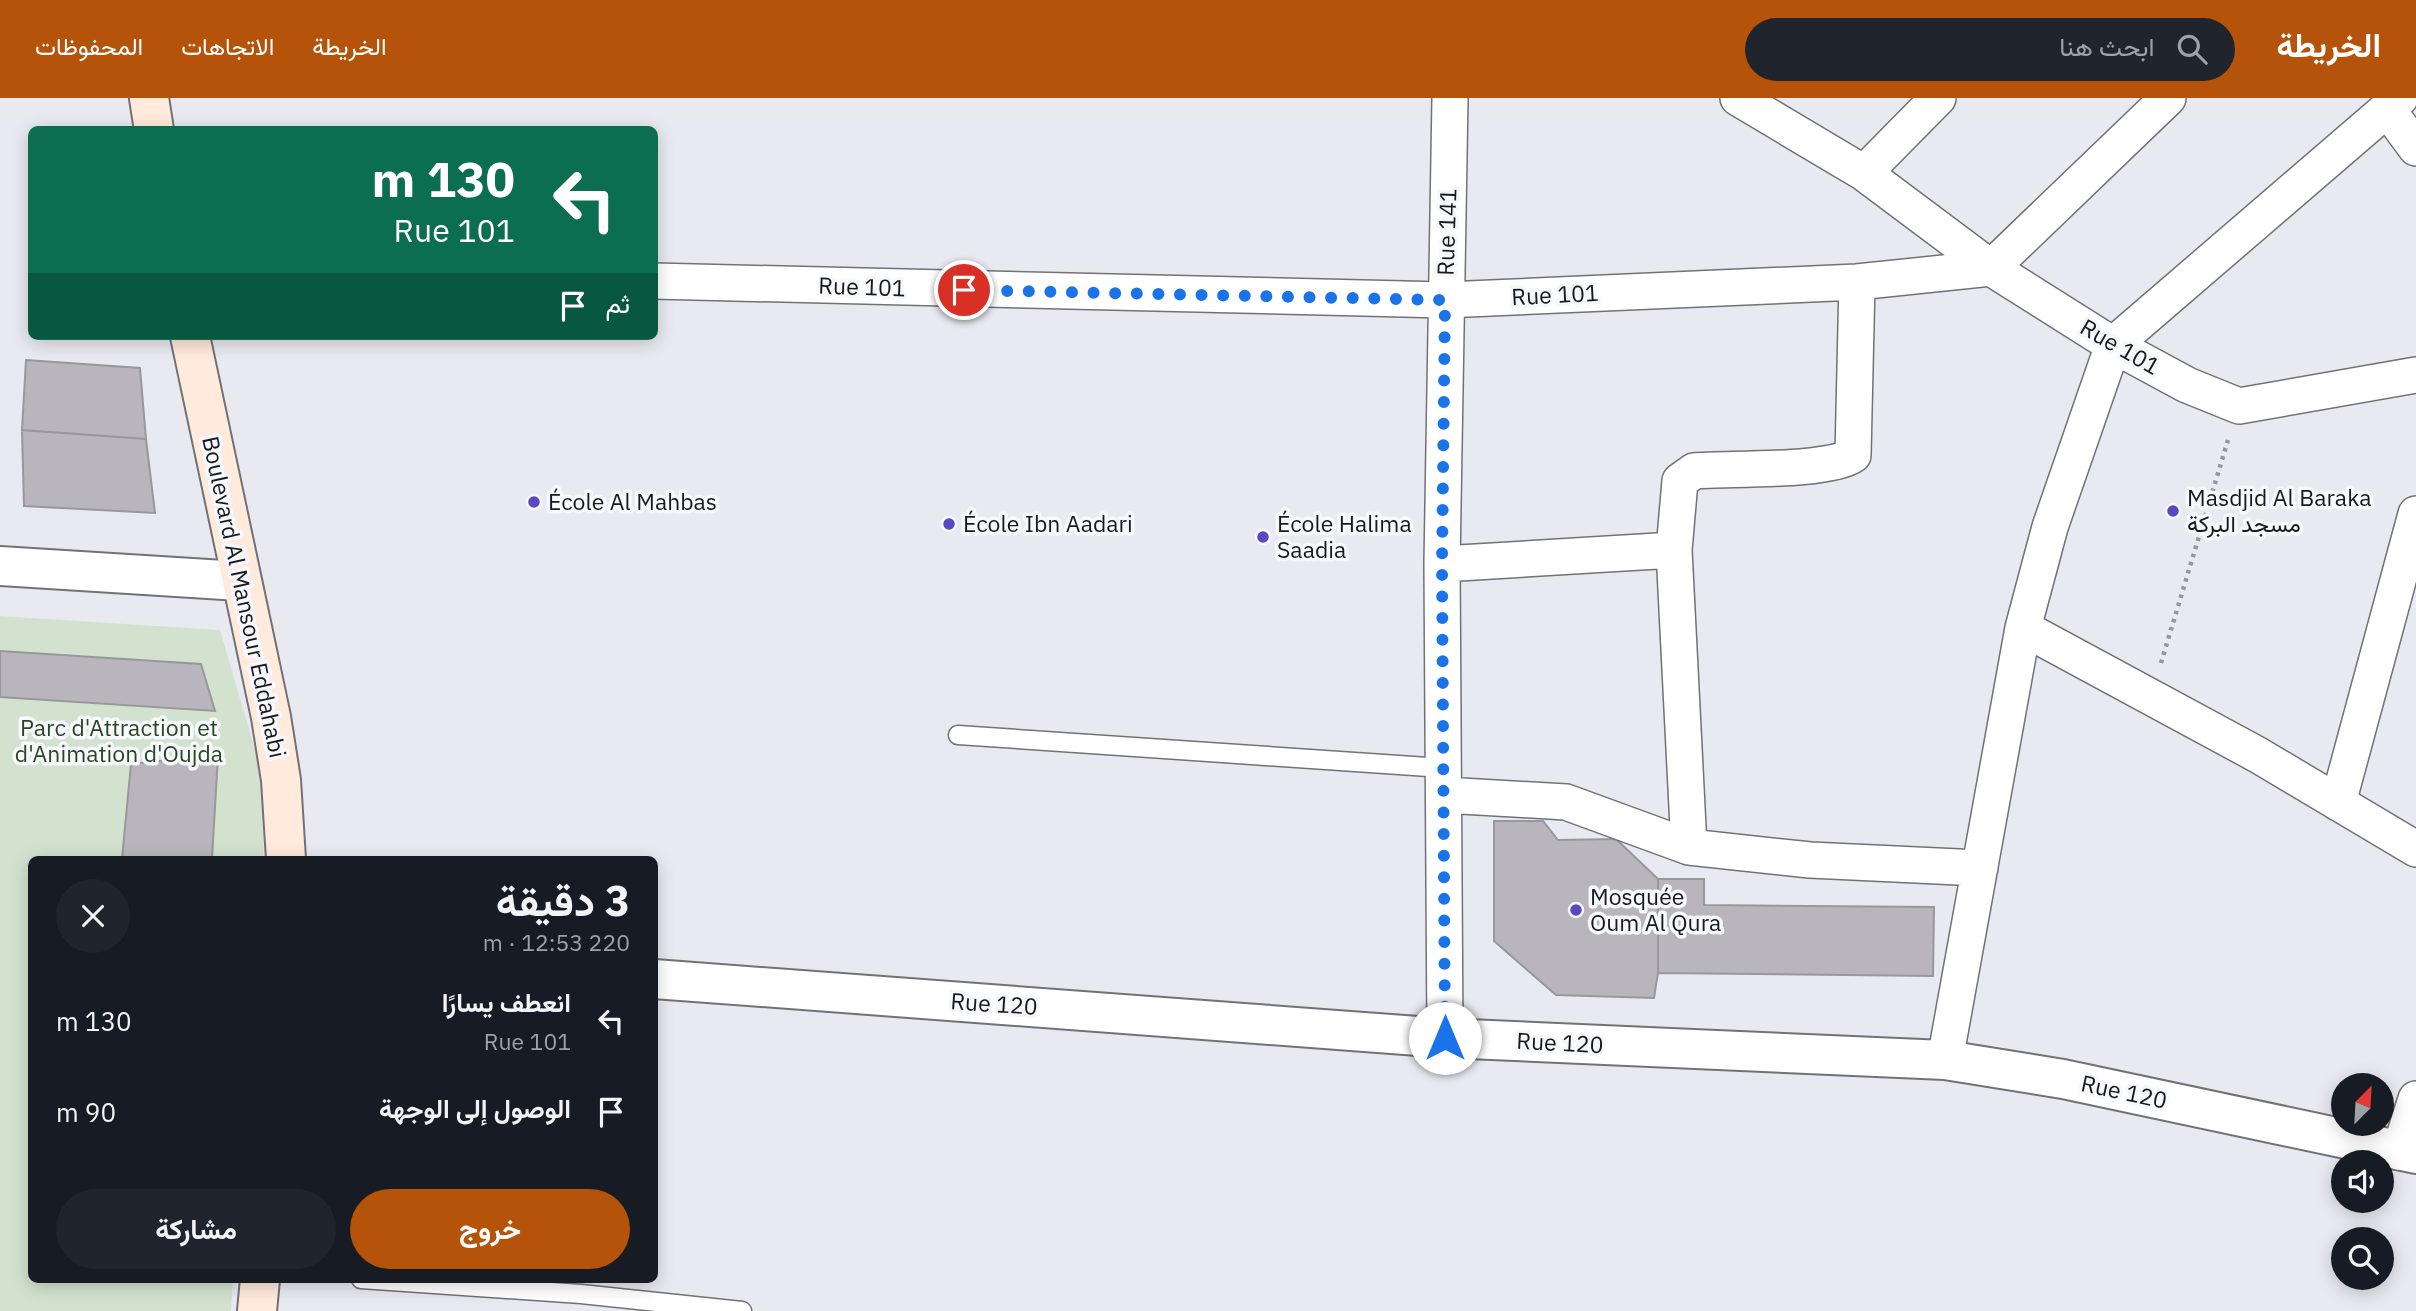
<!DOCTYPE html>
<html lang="ar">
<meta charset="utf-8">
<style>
:root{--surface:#171b24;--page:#20242c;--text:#f1f3f6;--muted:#9ea1a6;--accent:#b45309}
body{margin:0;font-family:"IBM Plex Sans",Vazirmatn,sans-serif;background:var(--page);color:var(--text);direction:rtl;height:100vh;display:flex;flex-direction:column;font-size:26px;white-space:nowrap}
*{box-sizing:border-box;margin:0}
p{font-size:23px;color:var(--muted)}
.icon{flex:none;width:38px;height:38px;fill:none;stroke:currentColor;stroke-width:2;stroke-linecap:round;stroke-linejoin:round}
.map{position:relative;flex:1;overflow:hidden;direction:ltr}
.side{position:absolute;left:28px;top:758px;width:630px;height:427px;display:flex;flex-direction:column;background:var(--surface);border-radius:10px;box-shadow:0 4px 18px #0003;direction:rtl}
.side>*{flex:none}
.guide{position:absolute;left:28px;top:28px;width:630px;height:214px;border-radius:10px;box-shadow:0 4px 18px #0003;direction:rtl;background:#0b6e4f;color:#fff;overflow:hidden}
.needle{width:46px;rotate:24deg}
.fabs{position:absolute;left:2331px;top:975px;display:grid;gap:14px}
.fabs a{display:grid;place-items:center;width:63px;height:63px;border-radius:50%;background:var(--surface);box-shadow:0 4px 18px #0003;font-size:35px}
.pin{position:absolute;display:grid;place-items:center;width:60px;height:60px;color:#fff;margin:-30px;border:4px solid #fff;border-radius:50%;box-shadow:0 2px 7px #0007}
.me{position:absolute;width:77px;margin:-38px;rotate:0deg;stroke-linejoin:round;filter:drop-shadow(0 0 5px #0008)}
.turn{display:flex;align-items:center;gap:24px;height:147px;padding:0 28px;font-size:32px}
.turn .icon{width:91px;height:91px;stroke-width:2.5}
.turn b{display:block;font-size:49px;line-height:60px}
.then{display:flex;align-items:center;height:66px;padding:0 28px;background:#0003;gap:14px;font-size:26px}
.round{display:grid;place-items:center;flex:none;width:74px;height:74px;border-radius:37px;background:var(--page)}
.overview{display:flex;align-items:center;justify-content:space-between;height:119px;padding:0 28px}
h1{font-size:42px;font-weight:700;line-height:52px}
.action{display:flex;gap:14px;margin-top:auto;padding:14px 28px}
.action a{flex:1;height:80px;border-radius:42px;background:var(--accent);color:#fff;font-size:28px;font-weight:700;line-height:80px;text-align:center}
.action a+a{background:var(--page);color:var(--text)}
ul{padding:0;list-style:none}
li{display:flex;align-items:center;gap:21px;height:91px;padding:0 28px}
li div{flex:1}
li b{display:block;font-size:26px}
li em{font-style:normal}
header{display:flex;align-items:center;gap:42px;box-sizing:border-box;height:98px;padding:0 35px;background:var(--accent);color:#fff}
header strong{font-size:33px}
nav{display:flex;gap:38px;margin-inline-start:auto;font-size:24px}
.search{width:490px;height:63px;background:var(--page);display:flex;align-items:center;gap:18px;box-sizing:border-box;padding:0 24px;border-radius:38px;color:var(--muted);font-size:26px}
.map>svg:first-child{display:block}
.green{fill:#d3e2ce}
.building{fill:#b8b6bc;stroke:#98979c;stroke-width:2}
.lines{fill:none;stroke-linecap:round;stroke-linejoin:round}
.service-casing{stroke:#717177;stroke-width:21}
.minor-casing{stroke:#717177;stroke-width:38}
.tertiary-casing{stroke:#717177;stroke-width:42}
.secondary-casing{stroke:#717177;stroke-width:42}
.path{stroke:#95969b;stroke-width:4.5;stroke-dasharray:3.5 5;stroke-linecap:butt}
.service{stroke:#fff;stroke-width:18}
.minor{stroke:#fff;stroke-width:35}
.tertiary{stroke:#fff;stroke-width:38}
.secondary{stroke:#ffeadb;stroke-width:38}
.route{stroke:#1a73e8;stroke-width:12;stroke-dasharray:0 21.6}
.poi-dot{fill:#5948c0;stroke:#f7f8fe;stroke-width:2.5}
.labels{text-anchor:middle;stroke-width:7;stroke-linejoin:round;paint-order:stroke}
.street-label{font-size:23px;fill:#18191b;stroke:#f7f8fe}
.poi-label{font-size:23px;fill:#18191b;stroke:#f7f8fe;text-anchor:start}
.park-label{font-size:23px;fill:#284720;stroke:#f7f8fe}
</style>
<header>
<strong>الخريطة</strong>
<div class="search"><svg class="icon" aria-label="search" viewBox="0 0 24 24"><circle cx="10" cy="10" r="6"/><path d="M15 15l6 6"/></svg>ابحث هنا</div>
<nav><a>الخريطة</a><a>الاتجاهات</a><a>المحفوظات</a></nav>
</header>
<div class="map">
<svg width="2416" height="1213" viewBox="0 0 2416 1213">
<rect width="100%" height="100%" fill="#e9eaf1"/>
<!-- green -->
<path class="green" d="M0 518 220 532 266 689 263 761H32V1181H233L231 1213H0Z"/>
<!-- building -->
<path class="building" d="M26 262 140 270 146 341 22 332Z
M22 332 146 341 155 415 24 408Z
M0 553 201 566 215 613 0 599Z
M218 657 212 761H122L131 666Z
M1494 723H1543L1558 742 1616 741 1658 781V875L1654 900 1556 897 1494 843Z
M1658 781H1704V807L1934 809 1933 878 1658 875Z"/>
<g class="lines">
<!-- service casing -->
<g class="service-casing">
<path id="service" d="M958 637 1443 670
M361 1181 581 1196 742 1213"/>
</g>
<!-- minor casing -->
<g class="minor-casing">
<path id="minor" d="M1738 0 1864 75 1991 170 2168 0
M2388 12 2416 50
M1864 75 1938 0
M654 183 1445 202 1857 184 1991 170 2113 247 2187 287 2239 308 2416 277
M1442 466 1674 452
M2023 530 2258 657 2416 751
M1444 697 1566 704 1689 749 1810 762 1980 770
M2338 705 2416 416
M1689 749 1674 452 1680 383 1694 373C1728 370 1829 374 1853 357L1857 184
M1445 940 1442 466 1450 0
M1945 962 2023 530 2050 429 2113 247 2400 0
M2399 1054 2416 1001"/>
</g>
<!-- tertiary casing -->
<g class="tertiary-casing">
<path id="tertiary" d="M0 468 240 483
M654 881 1445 940 1945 962 2063 981 2416 1056"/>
</g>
<!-- secondary casing -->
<g class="secondary-casing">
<path id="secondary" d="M149 0 154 32
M190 238 271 619 281 682 286 761
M257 1213 260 1181"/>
</g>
<!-- path -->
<path class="path" d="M2161 565 2228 342"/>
<!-- service -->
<use href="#service" class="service"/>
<!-- minor -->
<use href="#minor" class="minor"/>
<!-- tertiary -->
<use href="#tertiary" class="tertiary"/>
<!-- secondary -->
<use href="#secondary" class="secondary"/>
</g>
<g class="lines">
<!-- route -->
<path class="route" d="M964 192 1445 202 1442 466 1445 940"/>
</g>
<!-- markers -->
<g class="poi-dot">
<circle cx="534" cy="404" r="7"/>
<circle cx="2173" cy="413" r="7"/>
<circle cx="949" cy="426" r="7"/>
<circle cx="1263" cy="439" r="7"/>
<circle cx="1576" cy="812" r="7"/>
</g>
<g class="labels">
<!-- street labels -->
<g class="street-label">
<text transform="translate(1447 134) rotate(-88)" y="8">Rue 141</text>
<text transform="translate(862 189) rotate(2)" y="8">Rue 101</text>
<text transform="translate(1555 197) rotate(-3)" y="8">Rue 101</text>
<text transform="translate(2120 249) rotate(30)" y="8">Rue 101</text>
<text transform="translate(244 499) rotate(78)" y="8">Boulevard Al Mansour Eddahabi</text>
<text transform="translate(994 906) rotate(4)" y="8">Rue 120</text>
<text transform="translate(1560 945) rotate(3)" y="8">Rue 120</text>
<text transform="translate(2124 994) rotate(12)" y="8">Rue 120</text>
</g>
<!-- poi labels -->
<g class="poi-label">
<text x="2187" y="408">Masdjid Al Baraka<tspan x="2187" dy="26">مسجد البركة</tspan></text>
<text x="548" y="412">École Al Mahbas</text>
<text x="963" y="434">École Ibn Aadari</text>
<text x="1277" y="434">École Halima<tspan x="1277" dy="26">Saadia</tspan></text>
<text x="1590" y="807">Mosquée<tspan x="1590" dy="26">Oum Al Qura</tspan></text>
</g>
<!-- park labels -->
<g class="park-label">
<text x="119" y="638">Parc d'Attraction et<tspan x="119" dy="26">d'Animation d'Oujda</tspan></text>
</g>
</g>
</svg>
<div class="fabs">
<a><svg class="needle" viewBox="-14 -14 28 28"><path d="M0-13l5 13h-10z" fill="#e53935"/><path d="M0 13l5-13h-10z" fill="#9ea1a6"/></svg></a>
<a><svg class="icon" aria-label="sound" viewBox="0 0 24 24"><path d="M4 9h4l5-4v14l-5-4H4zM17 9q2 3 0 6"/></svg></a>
<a><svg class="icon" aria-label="search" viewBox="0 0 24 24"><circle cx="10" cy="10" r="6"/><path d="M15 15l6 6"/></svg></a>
</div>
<div class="pin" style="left:964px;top:192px;background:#d93025"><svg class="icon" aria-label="arrive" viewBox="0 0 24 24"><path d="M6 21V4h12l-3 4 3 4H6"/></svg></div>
<svg class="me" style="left:1445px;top:940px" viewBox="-20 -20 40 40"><circle r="19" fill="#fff"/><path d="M0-13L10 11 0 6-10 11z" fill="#1a73e8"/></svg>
<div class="guide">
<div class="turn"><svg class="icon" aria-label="left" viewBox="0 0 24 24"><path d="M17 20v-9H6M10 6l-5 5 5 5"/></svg><div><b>130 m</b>Rue 101</div></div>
<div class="then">ثم<svg class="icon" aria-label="arrive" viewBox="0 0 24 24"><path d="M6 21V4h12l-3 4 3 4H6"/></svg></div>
</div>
<section class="side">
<div class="overview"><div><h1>3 دقيقة</h1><p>220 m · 12:53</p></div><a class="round"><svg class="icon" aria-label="close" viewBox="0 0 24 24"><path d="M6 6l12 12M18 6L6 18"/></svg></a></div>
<ul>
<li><svg class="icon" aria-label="left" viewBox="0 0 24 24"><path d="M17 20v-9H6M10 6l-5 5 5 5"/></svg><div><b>انعطف يسارًا</b><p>Rue 101</p></div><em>130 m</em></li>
<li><svg class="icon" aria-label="arrive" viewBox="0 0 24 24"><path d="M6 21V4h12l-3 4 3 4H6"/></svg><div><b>الوصول إلى الوجهة</b></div><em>90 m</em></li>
</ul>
<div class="action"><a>خروج</a><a>مشاركة</a></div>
</section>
</div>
